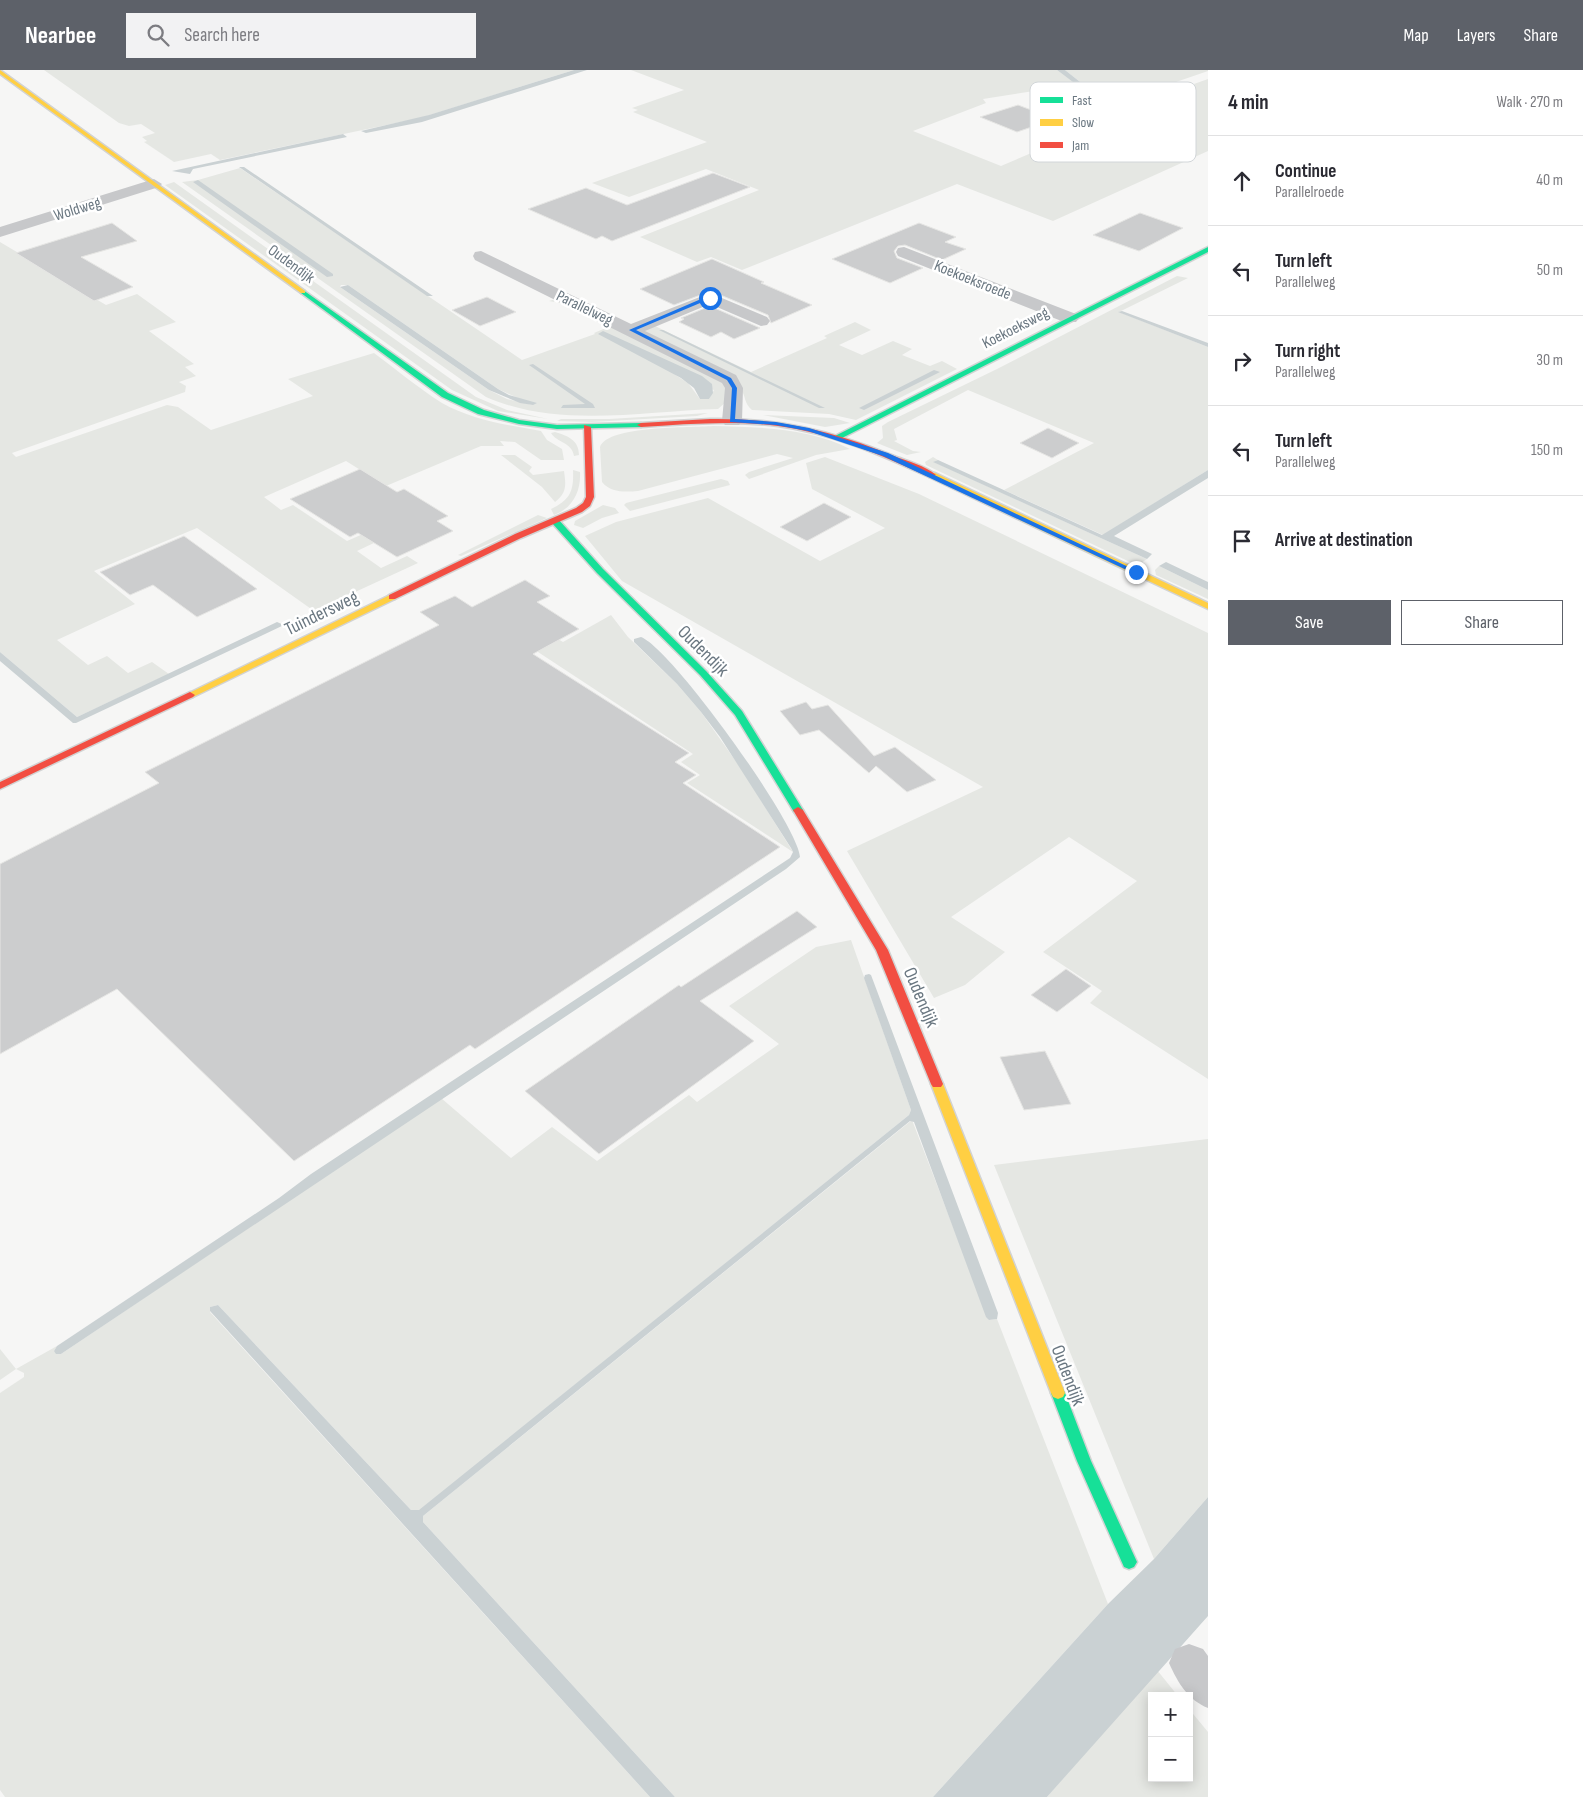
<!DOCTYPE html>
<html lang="en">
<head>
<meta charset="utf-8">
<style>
	:root { --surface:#fff; --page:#f2f2f3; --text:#2b2b33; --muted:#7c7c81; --line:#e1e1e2; --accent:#5d6169 }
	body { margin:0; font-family:"Sofia Sans Condensed",sans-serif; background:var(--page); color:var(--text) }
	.controls { position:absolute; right:15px; bottom:15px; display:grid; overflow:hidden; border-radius:0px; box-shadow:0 2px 12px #0003 }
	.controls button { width:45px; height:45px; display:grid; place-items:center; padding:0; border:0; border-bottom:1px solid var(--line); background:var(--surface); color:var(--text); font:25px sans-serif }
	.stop { position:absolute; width:15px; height:15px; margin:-11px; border:4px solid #1a73e8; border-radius:50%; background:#fff }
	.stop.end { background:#1a73e8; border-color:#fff; box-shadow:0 1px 5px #0008 }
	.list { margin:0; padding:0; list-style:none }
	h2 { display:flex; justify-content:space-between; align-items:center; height:65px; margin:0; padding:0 20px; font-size:21px }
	h2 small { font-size:16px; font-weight:400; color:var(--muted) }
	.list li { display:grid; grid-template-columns:32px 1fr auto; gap:15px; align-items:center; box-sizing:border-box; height:90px; padding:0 20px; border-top:1px solid var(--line) }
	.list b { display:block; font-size:19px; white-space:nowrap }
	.list p { margin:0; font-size:16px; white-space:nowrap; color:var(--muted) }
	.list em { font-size:16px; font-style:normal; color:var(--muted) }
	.actions { display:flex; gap:10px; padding:15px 20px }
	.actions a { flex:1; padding:11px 0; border:1px solid var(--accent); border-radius:0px; text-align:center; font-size:18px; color:var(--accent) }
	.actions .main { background:var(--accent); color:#fff }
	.icon { flex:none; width:28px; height:28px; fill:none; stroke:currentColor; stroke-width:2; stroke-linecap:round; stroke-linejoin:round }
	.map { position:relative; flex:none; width:1208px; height:1727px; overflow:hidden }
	header { display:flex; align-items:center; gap:30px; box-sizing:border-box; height:70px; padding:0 25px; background:var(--accent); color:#fff }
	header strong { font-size:24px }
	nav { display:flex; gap:28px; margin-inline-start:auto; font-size:18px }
	.search { width:350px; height:45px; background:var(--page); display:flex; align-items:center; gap:12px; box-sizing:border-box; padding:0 18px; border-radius:0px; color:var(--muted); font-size:19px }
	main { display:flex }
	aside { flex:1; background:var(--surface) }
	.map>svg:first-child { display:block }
	.green { fill:#e5e7e3; fill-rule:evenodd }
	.water { fill:#cad1d3 }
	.building { fill:#cccdce; stroke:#e6e6e4 }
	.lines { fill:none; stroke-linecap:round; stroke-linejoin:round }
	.fast-casing { stroke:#d2d3d3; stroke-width:3 }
	.slow-casing { stroke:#d2d3d3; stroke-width:3 }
	.jam-casing { stroke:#d2d3d3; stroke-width:3 }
	.street { fill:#c7c8ca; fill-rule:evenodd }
	.fast { fill:#16e098; fill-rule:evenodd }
	.slow { fill:#ffcf43; fill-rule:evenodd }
	.jam { fill:#f24e42; fill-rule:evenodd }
	.route { fill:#1a73e8 }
	.labels { text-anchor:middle; stroke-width:5; stroke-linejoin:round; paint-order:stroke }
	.far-street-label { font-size:16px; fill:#6a7781; stroke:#fff }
	.street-label { font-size:19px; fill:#6a7781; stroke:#fff }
	.key { fill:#fff; stroke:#d2d6d9; stroke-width:1 }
	.key-label { font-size:14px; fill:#6a7781 }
</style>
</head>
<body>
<header>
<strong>Nearbee</strong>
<div class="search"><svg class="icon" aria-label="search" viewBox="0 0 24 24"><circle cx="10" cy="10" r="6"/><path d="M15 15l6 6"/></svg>Search here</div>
<nav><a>Map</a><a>Layers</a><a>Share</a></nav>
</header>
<main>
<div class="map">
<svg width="1208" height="1727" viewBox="0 0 1208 1727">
	<rect width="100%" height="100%" fill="#f6f6f5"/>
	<path class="green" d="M44 0H574L420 48 220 90 211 84 174 92 144 72 147 71 142 67 155 63 141 54 129 56 119 53Z
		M631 0H1057L1088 23 1034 21 983 29 986 33 913 61 1001 96 1088 59 1104 46 1208 9V81L1053 151 957 114 742 200 711 187 697 192 640 167 759 120 706 99 629 127 592 113 707 72 633 42 638 40 632 38 684 20Z
		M1065 0H1208V1L1109 35Z
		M240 98 522 290 595 264 594 263 608 257 560 233 549 231 556 229 724 312 727 331 718 339C642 341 559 359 486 327L182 112 198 110ZM341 215H348L498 319 533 335 507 329 489 320 340 217ZM674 304 714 320 709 329H700L688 313Z
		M174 112 476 327 507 340 548 349 498 341 452 320 165 115Z
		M0 172 106 235 137 224 176 252 149 261 194 294 185 297 196 306 179 312 186 316 185 322 12 383 16 387 167 335 178 337 211 360 313 326 288 309 374 283C396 299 418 318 442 333 472 350 507 355 541 361L547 370 562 379 564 390H541L515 372 500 371 504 376H481L386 416 346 391 264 427 281 440 293 435 347 471 363 464 376 472 357 481 381 498 407 486 418 493 314 541 197 458 94 501 135 534 57 570 88 595 107 586 128 603 152 592 169 604 77 647 0 582Z
		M1177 206 1188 208 1119 242 1208 277V400L1103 465 1004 420 1094 373 968 320 894 359 897 370 894 371 913 381 921 382 907 385 877 373 883 368 882 356 888 352 997 299Z
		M855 252 871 260 839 275 862 285 893 271 912 279 902 285 930 296 942 291 957 299 856 350 829 344 752 340C744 333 746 327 741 319 735 309 724 296 714 297L644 261 655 256 824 337 751 302 827 268 824 266Z
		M708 343 697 346 592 352 557 351 561 349H609Z
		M763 345 834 348 850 353 825 357Z
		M713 356C757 357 810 358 850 379L816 385 749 409 745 405 749 402 793 388 777 384 638 421C625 422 611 423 602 412L600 377C608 355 691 358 713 356Z
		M555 362C568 366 579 370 579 385L574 386C572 372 557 373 551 363Z
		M501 385H515L532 397 529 401 533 405 564 401C566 415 567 423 555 432L542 417Z
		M825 387 919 424 1208 563V1009L1090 933 1102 921 1043 882 1137 811 1069 767 951 847 1005 882 965 915 934 928 847 781 983 717 622 511 585 466 616 452 708 428 820 491 885 458 812 419 806 393Z
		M933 387 938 390 934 392 1147 489 1141 493H1132L926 395 925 392Z
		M573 400 580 402C581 421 573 438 554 445L551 439C570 430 574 421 573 400Z
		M721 409 728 411 730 415 630 441 624 435 626 433Z
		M603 435 615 438 619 443 602 448 583 458 574 455 575 451Z
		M538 445 547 448 461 486 458 485Z
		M1159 496 1208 520V529L1156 505 1155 500Z
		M611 545 628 567 677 614 701 642 742 700 793 782 687 713 700 705 681 692 693 684 503 559 524 549 563 572Z
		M851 870 911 1040 909 1045 419 1441 411 1440 218 1235 210 1237V1242L650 1727H5L0 1720V1323L24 1307V1303L16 1299 0 1310V1279L16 1299 57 1276 54 1281 61 1284 441 1028 511 1088 552 1057 597 1091 689 1025 697 1032 779 974 729 936 816 877Z
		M912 1050 989 1250 997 1249 1108 1534 933 1727H675L423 1452V1446Z
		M1208 1069V1427L1154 1489 994 1095Z
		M1157 1600 1178 1626H1152V1708H1189V1639L1208 1662V1727H1047Z"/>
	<path class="water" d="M574 0H587L422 52 366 63 361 61 429 45Z
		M1057 0H1065L1109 35 1102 34Z
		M343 64 347 67 193 99 190 104 172 101Z
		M239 97H244L433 226H427Z
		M198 110 333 204V206L327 207 193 112Z
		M348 215 498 319 509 325 537 333 533 335 520 333 489 320 340 217Z
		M1122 241 1208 273V277L1118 242Z
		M659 260H663L825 338H819Z
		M603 261 702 306 712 314 713 323 709 329H700L694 318 681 308 598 264Z
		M533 294 593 334 595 338H561L563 335 585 334 529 295Z
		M934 300 940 302 864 340 859 338Z
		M938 390 1102 465 1208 400V408L1114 466 1152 484 1147 489 933 392Z
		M1166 492 1208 512V520L1159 496Z
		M277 552 284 555 76 653H73L0 591V582L77 647Z
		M641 567C672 579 798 754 800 787L786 799 61 1284H56L54 1281 57 1276 279 1128 311 1104 790 788 793 782 791 778 720 667 701 642 677 614 634 572V569Z
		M869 904 871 905 998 1243 997 1249 989 1250 986 1247 914 1052 910 1051 423 1446V1452L675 1727H650L210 1241V1237L218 1235 411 1440H419L909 1045 911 1040 864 908 865 905Z
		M1208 1427V1546L1047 1727H933L1108 1534 1154 1489Z"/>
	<path class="building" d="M1018 35 1055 49 1017 62 980 47Z
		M713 103 750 117 612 171 602 166 596 169 528 139 586 118 627 135Z
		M1140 143 1183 158 1139 181 1093 165Z
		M112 153 137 171 81 187 133 217 94 231 16 183Z
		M919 153 956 167 945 172 966 179 942 190 905 175 898 176 894 181 897 188 923 198 890 213 832 189Z
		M712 189 764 212 761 213 812 235 771 253 768 245 711 221 674 235 640 219Z
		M487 227 516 242 480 256 452 240Z
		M710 236 760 258 734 269 721 262 711 267 679 252 684 249 681 248Z
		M1048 358 1079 373 1052 388 1020 373Z
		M360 399 397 422 404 419 448 446 437 451 453 461 397 487 358 463 350 467 290 429Z
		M824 433 851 447 807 471 780 457Z
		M184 466 257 519 197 547 153 515 130 525 100 502Z
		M525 510 550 526 537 532 579 559 533 584 689 683 675 692 696 705 683 713 780 777 475 979 470 975 294 1091 117 919 0 984V794L159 713 145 702 439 555 420 542 455 526 472 537Z
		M806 632 812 639 828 635 874 686 895 677 936 710 907 722 876 696 869 703 819 660 800 665 780 641Z
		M797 841 817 857 700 931 754 971 599 1084 525 1021 679 915 681 917Z
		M1066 899 1091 916 1057 942 1031 925Z
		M1045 981 1071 1034 1024 1040 1000 987Z"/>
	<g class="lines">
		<g class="fast-casing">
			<path id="fast" d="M1208 177V182L840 369 833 367Z
				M303 220 448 323 484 340 519 350 557 355 641 353 645 355 641 357 557 359 519 354 478 344 442 327 301 223V221Z
				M555 448 558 449 603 499 706 601 742 641 803 740 802 742H794L735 645 700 605 597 503 552 453 551 451Z
				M1058 1317 1063 1319 1065 1323 1091 1391 1137 1492 1134 1497 1129 1499 1124 1497 1077 1391 1051 1323 1053 1319Z"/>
		</g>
		<g class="slow-casing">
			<path id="slow" d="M0 0 305 221V223H301L0 4Z
				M929 403H935L1208 533V539L929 407Z
				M392 524 395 525V529L193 627 190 628 185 625Z
				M937 1009 941 1011 943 1014 1065 1323 1063 1327 1058 1329 1053 1327 1051 1323 931 1014 933 1011Z"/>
		</g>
		<g class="jam-casing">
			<path id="jam" d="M710 349C778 348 831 360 894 386 907 391 926 396 936 405L929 407C881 385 831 363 778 356 733 350 686 354 641 357L637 355 641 353Z
				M584 355 591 357 594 427 590 436 582 442 521 468 395 529H389V525L515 464 576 438 583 433 586 427Z
				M190 622 195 625 193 627 0 719V712Z
				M798 737 803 740 888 880 943 1014 941 1017H933L931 1014 876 880 793 740Z"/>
		</g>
		<path class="street" d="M154 109 162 114 159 117 0 167V157Z
			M904 177 1076 244 1079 248 1076 252H1064L898 186 896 182 898 178Z
			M481 181 631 254 710 223 767 247 770 251 767 255 761 256 710 234 645 261 736 305 743 318 742 351 739 355H725L722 351 725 318 722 313 475 190 473 186 475 182Z
			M1189 1574 1203 1579 1208 1586V1638C1188 1630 1178 1613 1169 1593L1175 1579Z"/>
		<use href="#fast" class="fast"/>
		<use href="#slow" class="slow"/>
		<use href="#jam" class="jam"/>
	</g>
	<path class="route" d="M708 226 712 228 636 260 731 308 737 318 735 349 776 352 809 358 888 383 1139 502 1133 503 883 386 808 361 776 355 730 352 732 318 727 310 629 260Z"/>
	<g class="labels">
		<g class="far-street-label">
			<text transform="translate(77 138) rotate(-17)" y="6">Woldweg</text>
			<text transform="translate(292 193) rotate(36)" y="6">Oudendijk</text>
			<text transform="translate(973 209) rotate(22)" y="6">Koekoeksroede</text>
			<text transform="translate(585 237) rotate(26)" y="6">Parallelweg</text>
			<text transform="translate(1015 257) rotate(-27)" y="6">Koekoeksweg</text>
		</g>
		<g class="street-label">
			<text transform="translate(321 542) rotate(-26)" y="7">Tuindersweg</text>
			<text transform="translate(704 580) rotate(45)" y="7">Oudendijk</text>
			<text transform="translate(922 927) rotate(67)" y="7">Oudendijk</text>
			<text transform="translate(1069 1305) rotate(69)" y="7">Oudendijk</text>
		</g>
	</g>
	<rect x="1030" y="12" width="166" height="80" rx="8" class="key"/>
	<rect x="1040" y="27" width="23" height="6" fill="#16e098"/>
	<rect x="1040" y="49" width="23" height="7" fill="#ffcf43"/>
	<rect x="1040" y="72" width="23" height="6" fill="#f24e42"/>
	<g class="key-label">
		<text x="1072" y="35">Fast</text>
		<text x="1072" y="57">Slow</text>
		<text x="1072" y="80">Jam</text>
	</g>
</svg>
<div class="controls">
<button>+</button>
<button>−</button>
</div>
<div class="stop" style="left:710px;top:228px"></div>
<div class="stop end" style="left:1136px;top:502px"></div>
</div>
<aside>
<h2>4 min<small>Walk · 270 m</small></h2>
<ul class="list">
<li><svg class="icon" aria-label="ahead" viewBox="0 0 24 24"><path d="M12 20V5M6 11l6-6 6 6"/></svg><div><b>Continue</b><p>Parallelroede</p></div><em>40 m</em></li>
<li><svg class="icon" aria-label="left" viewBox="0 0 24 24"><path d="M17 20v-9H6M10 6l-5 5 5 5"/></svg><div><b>Turn left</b><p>Parallelweg</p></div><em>50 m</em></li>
<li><svg class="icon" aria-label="right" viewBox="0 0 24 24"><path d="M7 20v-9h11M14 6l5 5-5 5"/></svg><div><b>Turn right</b><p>Parallelweg</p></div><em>30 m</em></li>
<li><svg class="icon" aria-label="left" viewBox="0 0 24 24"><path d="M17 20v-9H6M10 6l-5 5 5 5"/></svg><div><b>Turn left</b><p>Parallelweg</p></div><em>150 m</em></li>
<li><svg class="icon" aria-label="arrive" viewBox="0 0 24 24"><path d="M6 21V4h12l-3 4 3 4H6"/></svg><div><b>Arrive at destination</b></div></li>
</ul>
<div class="actions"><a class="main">Save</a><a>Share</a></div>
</aside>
</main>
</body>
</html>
